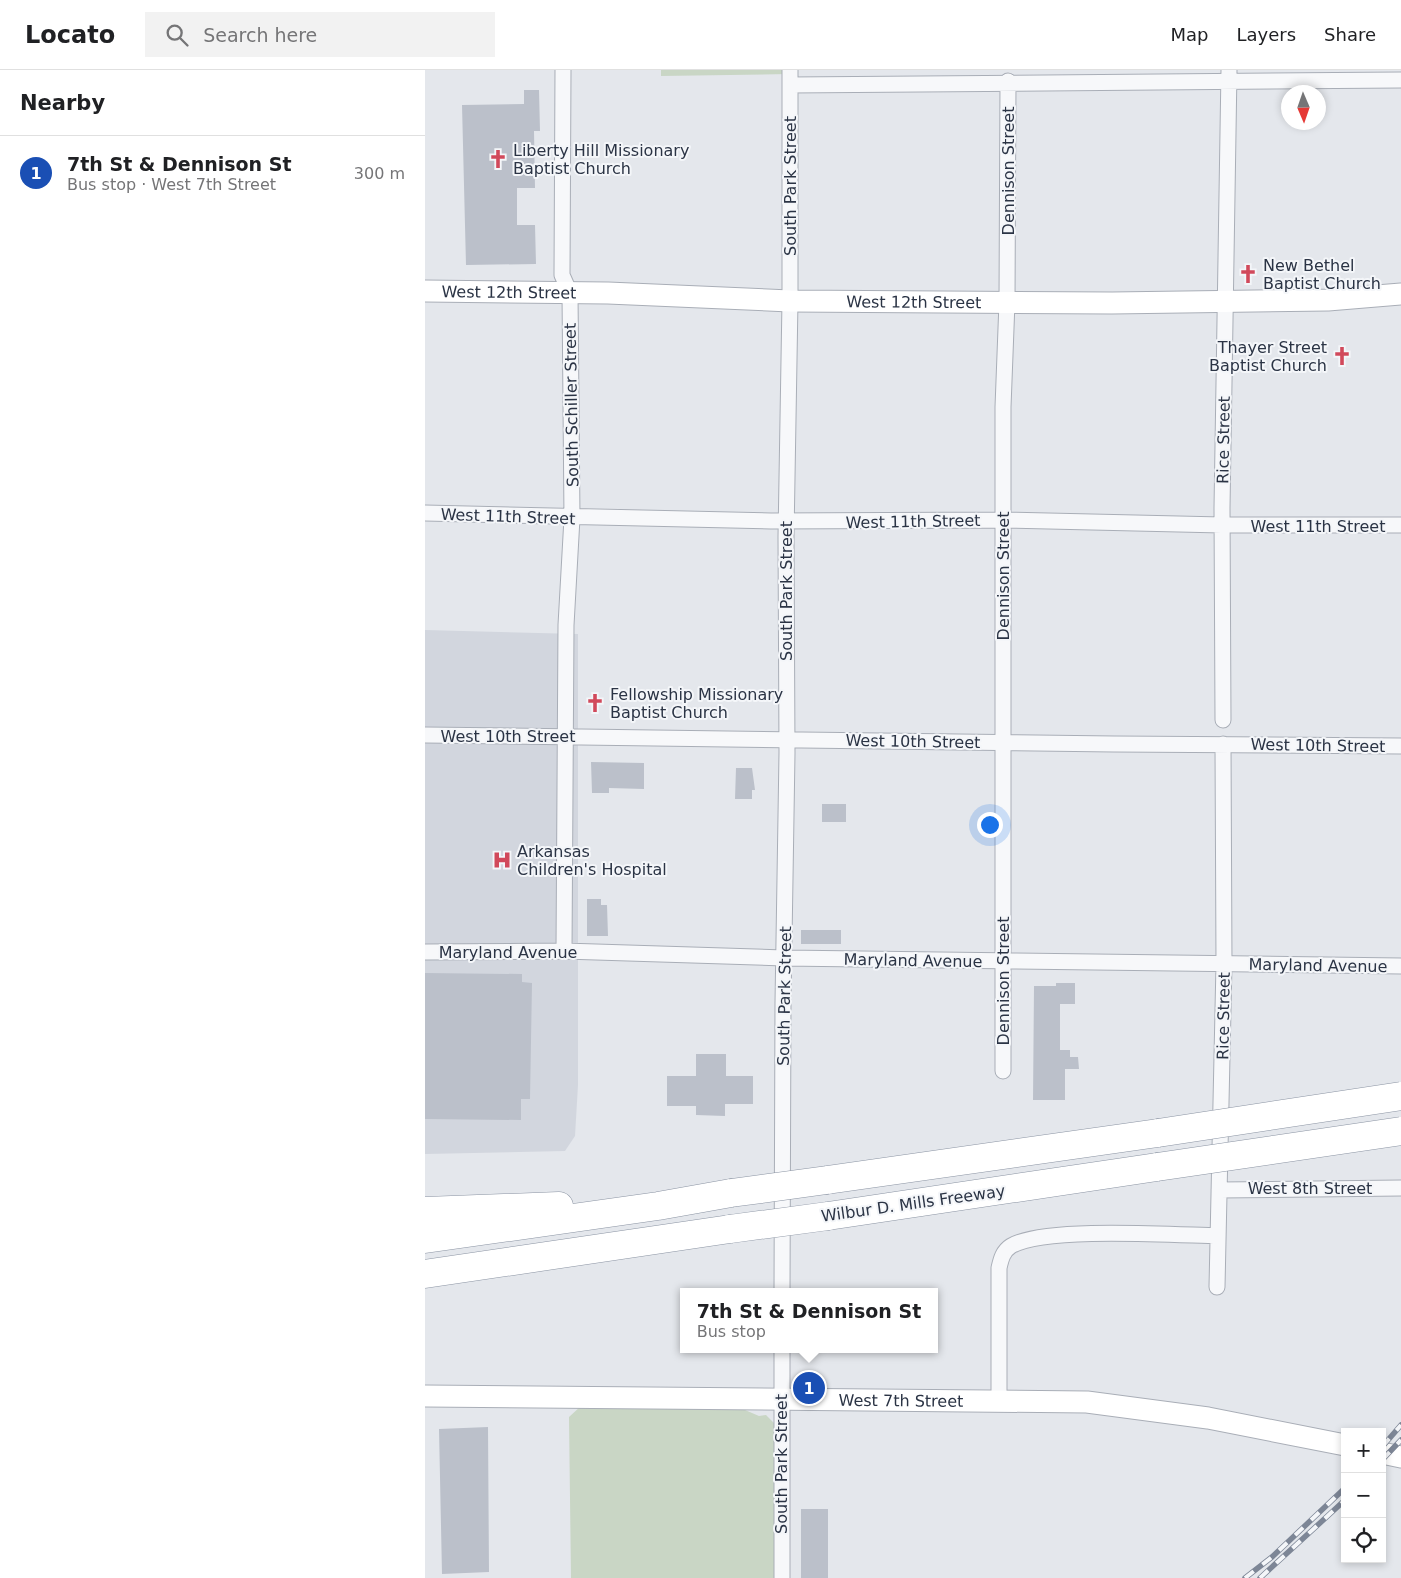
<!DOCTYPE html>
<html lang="en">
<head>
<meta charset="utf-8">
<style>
	:root { --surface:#fff; --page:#f2f2f2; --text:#202124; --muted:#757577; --line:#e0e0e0; --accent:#d1495b }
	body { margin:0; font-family:"DejaVu Sans",sans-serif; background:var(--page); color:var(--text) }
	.controls { position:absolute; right:15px; bottom:15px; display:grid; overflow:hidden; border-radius:0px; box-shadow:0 2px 8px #0003 }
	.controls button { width:45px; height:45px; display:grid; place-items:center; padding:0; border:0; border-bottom:1px solid var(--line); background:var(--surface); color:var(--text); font:25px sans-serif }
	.compass { position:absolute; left:856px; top:15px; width:45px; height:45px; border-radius:50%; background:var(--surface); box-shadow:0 2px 8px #0003; rotate:178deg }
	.you { position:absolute; left:564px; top:754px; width:18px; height:18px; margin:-12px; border:4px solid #fff; border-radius:50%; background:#1a73e8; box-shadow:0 0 0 8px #1a73e833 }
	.badge { display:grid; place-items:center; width:32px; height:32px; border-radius:50%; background:var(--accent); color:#fff; font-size:16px; font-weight:700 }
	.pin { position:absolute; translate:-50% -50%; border:2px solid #fff; box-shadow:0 1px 5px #0006 }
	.popup { position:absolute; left:255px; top:1218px; width:258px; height:65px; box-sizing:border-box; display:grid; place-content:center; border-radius:0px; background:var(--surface); filter:drop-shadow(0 1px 4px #0005); font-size:16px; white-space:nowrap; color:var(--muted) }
	.popup b { font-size:19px; color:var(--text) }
	.popup::after { content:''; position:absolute; left:50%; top:100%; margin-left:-10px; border:10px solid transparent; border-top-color:var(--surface) }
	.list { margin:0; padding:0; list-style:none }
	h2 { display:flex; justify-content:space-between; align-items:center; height:65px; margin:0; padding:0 20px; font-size:21px }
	h2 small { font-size:16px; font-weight:400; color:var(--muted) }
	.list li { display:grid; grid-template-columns:32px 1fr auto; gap:15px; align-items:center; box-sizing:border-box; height:75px; padding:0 20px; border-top:1px solid var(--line) }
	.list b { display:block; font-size:19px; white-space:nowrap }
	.list p { margin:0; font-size:16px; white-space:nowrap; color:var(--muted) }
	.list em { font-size:16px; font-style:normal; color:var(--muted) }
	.icon { flex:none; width:28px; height:28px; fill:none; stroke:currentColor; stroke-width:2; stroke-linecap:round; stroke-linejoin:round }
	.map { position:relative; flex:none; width:976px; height:1508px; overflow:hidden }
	header { display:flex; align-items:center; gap:30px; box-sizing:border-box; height:70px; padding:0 25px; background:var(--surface); border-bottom:1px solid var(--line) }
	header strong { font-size:24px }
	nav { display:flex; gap:28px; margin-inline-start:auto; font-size:18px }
	.search { width:350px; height:45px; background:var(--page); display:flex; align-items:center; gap:12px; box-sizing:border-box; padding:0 18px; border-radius:0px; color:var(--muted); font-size:19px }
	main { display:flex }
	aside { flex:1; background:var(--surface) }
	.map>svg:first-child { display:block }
	.built { fill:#d2d6de }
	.green { fill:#c9d6c5 }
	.building { fill:#bbc0ca }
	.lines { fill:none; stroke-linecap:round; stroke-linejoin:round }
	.street-casing { stroke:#a9aeb7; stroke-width:17 }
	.secondary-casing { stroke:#a9aeb7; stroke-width:23 }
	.highway-casing { stroke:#8b94a3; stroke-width:29 }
	.street { stroke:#f7f8fa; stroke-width:15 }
	.secondary { stroke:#fff; stroke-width:21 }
	.highway { stroke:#fff; stroke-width:28 }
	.rail-casing { stroke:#7d8696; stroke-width:5.5 }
	.rail { stroke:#f4f6f9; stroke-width:4; stroke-dasharray:11; stroke-linecap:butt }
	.highway-bridge-casing { stroke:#8b94a3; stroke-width:29; stroke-linecap:butt }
	.highway-bridge { stroke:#fff; stroke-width:28 }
	.labels { text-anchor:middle; stroke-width:4; stroke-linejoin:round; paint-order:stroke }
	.poi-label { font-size:16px; fill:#2b3445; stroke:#f4f6f9; text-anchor:start }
	.street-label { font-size:16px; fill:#2b3445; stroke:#f4f6f9 }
</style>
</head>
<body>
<header>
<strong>Locato</strong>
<div class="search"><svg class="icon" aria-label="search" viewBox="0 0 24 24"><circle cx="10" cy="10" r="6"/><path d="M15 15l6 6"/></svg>Search here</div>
<nav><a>Map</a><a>Layers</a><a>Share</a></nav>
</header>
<main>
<aside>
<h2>Nearby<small></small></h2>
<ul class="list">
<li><span class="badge" style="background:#1a4fb4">1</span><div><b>7th St &amp; Dennison St</b><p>Bus stop · West 7th Street</p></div><em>300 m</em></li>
</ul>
</aside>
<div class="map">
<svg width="976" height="1508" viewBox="0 0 976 1508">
	<rect width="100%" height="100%" fill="#e4e7ec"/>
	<path class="built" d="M0 560 153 564V1015L150 1066 140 1081 0 1084Z"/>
	<path class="green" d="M236 0H365V4L236 6Z
		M156 1336 313 1337 334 1346 341 1345 351 1355 350 1508H146L144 1347Z"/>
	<path class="building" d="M99 20H114L115 61H109L110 118H92V155H110L111 194 41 195 37 35 99 34Z
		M166 692 219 693V719L184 718V723H167Z
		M311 698H327L330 720H327V729H310Z
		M397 734H421V752H397Z
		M162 829H176V835H182L183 866H162Z
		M376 860H416V874H376Z
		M0 903 97 904V912L107 913 105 1029H96V1050L0 1049Z
		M631 913H650V934H635V980H645V987H653L654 999H640V1030H608L609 916H631Z
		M271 984H301V1006H328V1034H300V1046L271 1045V1036H242V1006H271Z
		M63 1357 64 1502 17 1504 14 1359Z
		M376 1439H403V1508H376Z"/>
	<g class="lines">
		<g class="street-casing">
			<path id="street" d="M138 0 137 205 145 223 147 448 141 555 139 881
				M365 15 976 10
				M0 443 346 451 579 450 797 455H976
				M798 650 797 438 804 0
				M0 665 689 674 976 676
				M0 882 139 881 359 888 976 896
				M578 1001V337L582 232 583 11
				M794 1120 976 1118
				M792 1217 799 894 798 674
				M357 1222 358 933 362 683 361 467 365 231V0
				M357 1279V1508
				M574 1330V1198C576 1189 578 1181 586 1176 619 1156 750 1165 793 1166"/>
		</g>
		<g class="secondary-casing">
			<g id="secondary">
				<path id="s1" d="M0 221 183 223 365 231 687 233 903 230 976 224"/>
				<path id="s2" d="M0 1326 662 1332 783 1348 920 1375"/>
				<path d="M957 1383 976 1387"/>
			</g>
		</g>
		<g class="highway-casing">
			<path id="highway" d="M402 1110 733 1063
				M0 1141 134 1136
				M403 1146 732 1097
				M0 1169 233 1136 306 1123
				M0 1204 305 1159"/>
		</g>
		<use href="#street" class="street"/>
		<use href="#secondary" class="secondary"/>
		<use href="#highway" class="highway"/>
		<g class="rail-casing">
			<path id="rail" d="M957 1377 976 1355
				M957 1390 976 1370
				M820 1508 847 1487 920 1418
				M835 1508 920 1430"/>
		</g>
		<use href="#rail" class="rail"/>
		<g class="highway-bridge-casing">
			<path id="highway-bridge" d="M733 1063 976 1026
				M732 1097 976 1061
				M306 1123 402 1110
				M305 1159 403 1146"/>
		</g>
		<use href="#highway-bridge" class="highway-bridge"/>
	</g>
	<defs>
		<g id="church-bare" transform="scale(1.5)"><path d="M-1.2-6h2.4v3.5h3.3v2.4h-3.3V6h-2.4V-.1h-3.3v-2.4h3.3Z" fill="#d1495b" stroke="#f4f6f9" stroke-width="2.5" paint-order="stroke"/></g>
		<g id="hospital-bare" transform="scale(1.5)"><path d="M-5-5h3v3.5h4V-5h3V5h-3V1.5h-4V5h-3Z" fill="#d1495b" stroke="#f4f6f9" stroke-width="2.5" paint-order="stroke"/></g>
	</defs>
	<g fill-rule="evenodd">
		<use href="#church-bare" x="73" y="89"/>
		<use href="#church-bare" x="823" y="204"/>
		<use href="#church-bare" x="917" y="286"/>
		<use href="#church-bare" x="170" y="633"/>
		<use href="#hospital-bare" x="77" y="790"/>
	</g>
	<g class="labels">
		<g class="poi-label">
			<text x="88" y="86">Liberty Hill Missionary<tspan x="88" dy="18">Baptist Church</tspan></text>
			<text x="838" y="201">New Bethel<tspan x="838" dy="18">Baptist Church</tspan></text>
			<text x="902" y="283" text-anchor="end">Thayer Street<tspan x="902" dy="18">Baptist Church</tspan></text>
			<text x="185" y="630">Fellowship Missionary<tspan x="185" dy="18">Baptist Church</tspan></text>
			<text x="92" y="787">Arkansas<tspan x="92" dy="18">Children's Hospital</tspan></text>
		</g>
		<g class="street-label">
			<text transform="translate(583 101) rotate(-90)" y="6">Dennison Street</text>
			<text transform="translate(365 116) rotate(-90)" y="6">South Park Street</text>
			<text dy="6" stroke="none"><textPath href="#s1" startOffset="84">West 12th Street</textPath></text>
			<text dy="6" stroke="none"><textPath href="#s1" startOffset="489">West 12th Street</textPath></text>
			<text transform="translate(146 335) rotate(-91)" y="6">South Schiller Street</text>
			<text transform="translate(798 370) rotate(-89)" y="6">Rice Street</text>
			<text transform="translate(83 446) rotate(2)" y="6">West 11th Street</text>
			<text transform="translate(488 451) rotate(-1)" y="6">West 11th Street</text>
			<text x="893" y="462">West 11th Street</text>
			<text transform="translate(578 506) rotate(-90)" y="6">Dennison Street</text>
			<text transform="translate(361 521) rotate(-90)" y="6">South Park Street</text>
			<text x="83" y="672">West 10th Street</text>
			<text transform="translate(488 671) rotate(1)" y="6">West 10th Street</text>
			<text transform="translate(893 675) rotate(1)" y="6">West 10th Street</text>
			<text x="83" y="888">Maryland Avenue</text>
			<text transform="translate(488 890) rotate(1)" y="6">Maryland Avenue</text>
			<text transform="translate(893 895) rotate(1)" y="6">Maryland Avenue</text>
			<text transform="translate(578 911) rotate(-90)" y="6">Dennison Street</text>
			<text transform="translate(359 926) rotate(-89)" y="6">South Park Street</text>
			<text transform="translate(798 946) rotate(-89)" y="6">Rice Street</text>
			<text x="885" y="1124">West 8th Street</text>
			<text transform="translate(488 1133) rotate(-8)" y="6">Wilbur D. Mills Freeway</text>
			<text dy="6" stroke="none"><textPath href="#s2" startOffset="476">West 7th Street</textPath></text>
			<text transform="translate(356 1394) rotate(-90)" y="6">South Park Street</text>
		</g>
	</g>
</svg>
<div class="controls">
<button>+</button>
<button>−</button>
<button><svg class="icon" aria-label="locate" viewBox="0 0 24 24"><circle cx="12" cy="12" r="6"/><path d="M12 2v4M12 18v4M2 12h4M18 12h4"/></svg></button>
</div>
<svg class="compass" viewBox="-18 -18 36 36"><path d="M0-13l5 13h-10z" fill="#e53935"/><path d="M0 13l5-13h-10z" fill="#757577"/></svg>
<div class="you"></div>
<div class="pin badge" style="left:384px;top:1318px;background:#1a4fb4">1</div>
<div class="popup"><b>7th St &amp; Dennison St</b>Bus stop</div>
</div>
</main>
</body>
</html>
